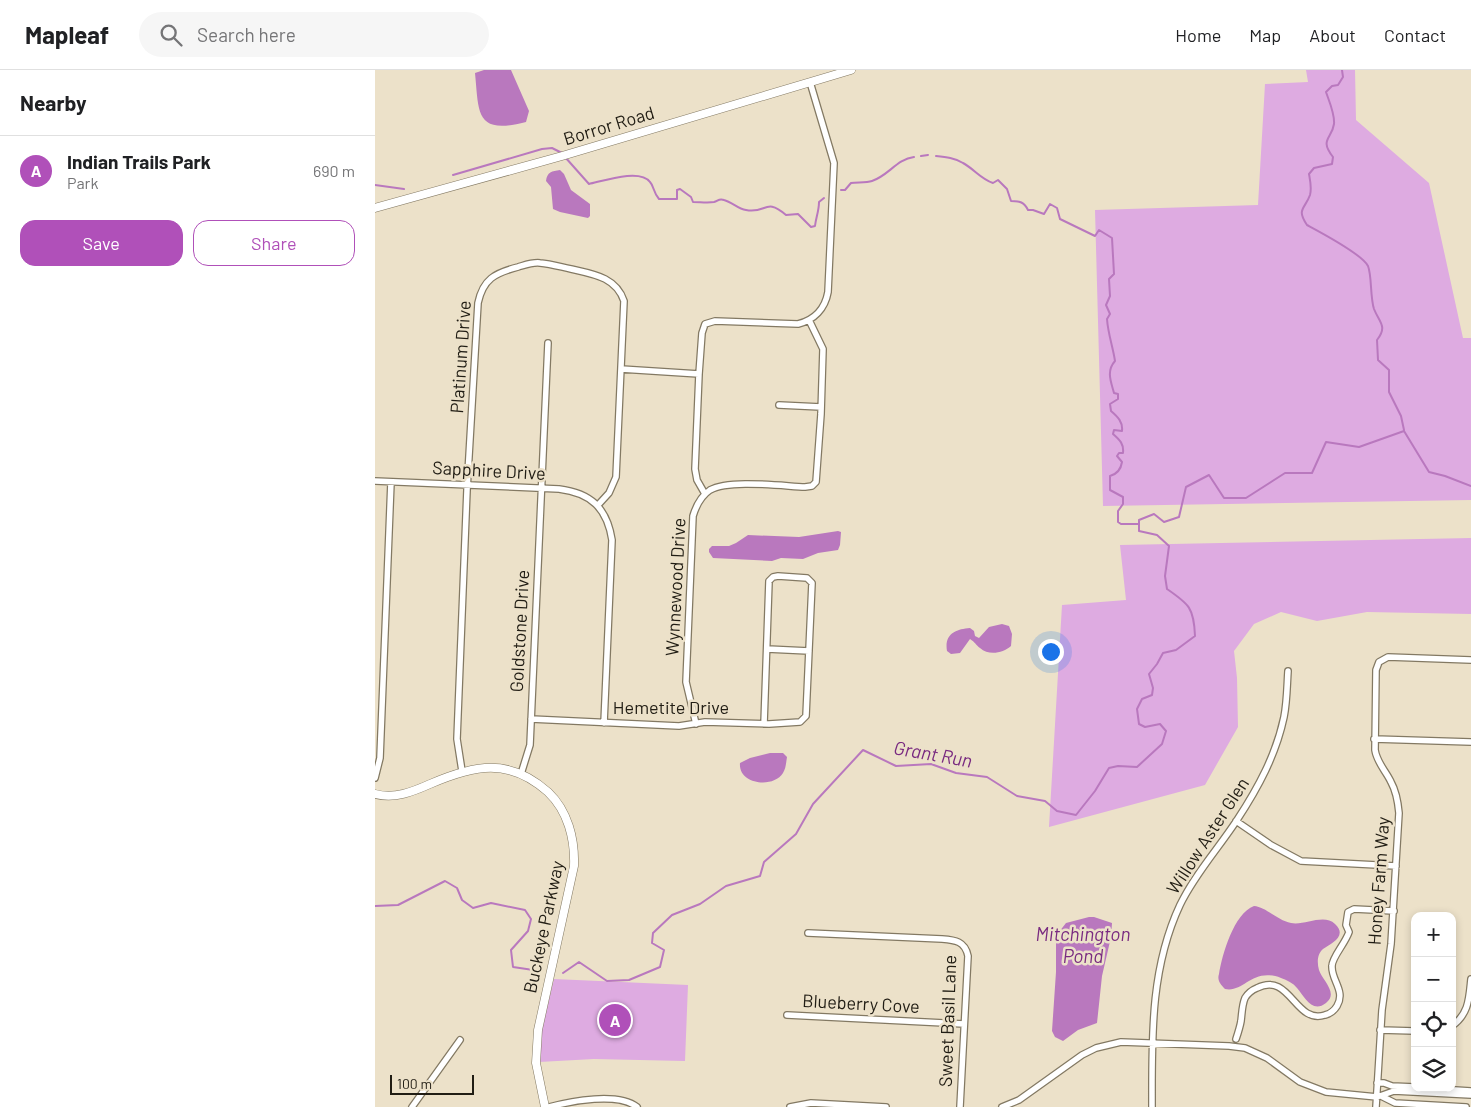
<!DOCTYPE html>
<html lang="en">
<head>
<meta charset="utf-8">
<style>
	:root { --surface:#fff; --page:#f6f6f6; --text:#202124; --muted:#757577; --line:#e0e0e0; --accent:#b050b9 }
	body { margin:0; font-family:Barlow,sans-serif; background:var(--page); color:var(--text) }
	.controls { position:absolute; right:15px; bottom:15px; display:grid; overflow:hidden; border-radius:10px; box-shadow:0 2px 8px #0003 }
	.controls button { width:45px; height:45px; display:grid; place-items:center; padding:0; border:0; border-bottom:1px solid var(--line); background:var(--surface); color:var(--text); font:25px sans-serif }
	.scale { position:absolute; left:15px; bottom:12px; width:84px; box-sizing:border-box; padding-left:5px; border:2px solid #211d14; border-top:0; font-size:14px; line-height:18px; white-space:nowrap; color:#211d14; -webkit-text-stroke:4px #ece1c9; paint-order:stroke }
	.you { position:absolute; left:675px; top:581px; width:18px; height:18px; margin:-12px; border:4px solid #fff; border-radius:50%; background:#1a73e8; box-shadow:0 0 0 8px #1a73e833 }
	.badge { display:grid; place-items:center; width:32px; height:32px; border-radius:50%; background:var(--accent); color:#fff; font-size:16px; font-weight:700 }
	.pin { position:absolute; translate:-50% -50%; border:2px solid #fff; box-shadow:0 1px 5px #0006 }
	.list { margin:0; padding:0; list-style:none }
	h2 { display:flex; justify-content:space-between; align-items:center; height:65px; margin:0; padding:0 20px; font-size:21px }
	h2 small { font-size:16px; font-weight:400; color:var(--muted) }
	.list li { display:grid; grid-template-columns:32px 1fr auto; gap:15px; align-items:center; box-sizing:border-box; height:70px; padding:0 20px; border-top:1px solid var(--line) }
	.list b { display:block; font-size:19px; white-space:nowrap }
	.list p { margin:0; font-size:16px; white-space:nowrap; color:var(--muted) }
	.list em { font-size:16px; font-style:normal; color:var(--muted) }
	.actions { display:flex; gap:10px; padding:15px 20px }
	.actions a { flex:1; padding:11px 0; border:1px solid var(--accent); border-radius:15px; text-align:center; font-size:18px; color:var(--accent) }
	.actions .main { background:var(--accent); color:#fff }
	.icon { flex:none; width:28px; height:28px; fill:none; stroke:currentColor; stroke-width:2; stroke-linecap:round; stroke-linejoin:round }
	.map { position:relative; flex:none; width:1096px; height:1037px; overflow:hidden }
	header { display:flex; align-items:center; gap:30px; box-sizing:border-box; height:70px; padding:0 25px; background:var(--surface); border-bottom:1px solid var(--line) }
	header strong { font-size:24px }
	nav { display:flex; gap:28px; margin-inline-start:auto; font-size:18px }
	.search { width:350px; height:45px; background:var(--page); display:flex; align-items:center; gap:12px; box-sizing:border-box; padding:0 18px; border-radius:28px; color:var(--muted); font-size:19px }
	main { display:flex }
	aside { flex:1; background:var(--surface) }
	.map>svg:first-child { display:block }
	.green { fill:#deabe1 }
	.water { fill:#b978be }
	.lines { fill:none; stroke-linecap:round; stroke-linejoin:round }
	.stream { stroke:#b978be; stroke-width:2 }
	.street-casing { stroke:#837963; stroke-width:8 }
	.secondary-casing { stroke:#837963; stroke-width:9 }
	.street { stroke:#fff; stroke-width:5.5 }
	.secondary { stroke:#fff; stroke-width:8 }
	.labels { text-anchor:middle; stroke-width:5; stroke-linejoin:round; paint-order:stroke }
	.street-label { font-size:18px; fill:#211d14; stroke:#ece1c9 }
	.water-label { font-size:19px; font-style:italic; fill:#792a80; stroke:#ece1c9 }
</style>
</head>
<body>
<header>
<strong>Mapleaf</strong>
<div class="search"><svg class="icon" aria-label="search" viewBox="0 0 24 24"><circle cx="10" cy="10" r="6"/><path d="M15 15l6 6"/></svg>Search here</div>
<nav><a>Home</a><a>Map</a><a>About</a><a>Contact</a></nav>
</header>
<main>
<aside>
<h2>Nearby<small></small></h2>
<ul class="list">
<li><span class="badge">A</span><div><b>Indian Trails Park</b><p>Park</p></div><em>690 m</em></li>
</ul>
<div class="actions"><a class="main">Save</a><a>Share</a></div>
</aside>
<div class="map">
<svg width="1096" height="1037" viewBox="0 0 1096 1037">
	<rect width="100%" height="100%" fill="#ece1c9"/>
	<path class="green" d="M931 0H980L981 50 1054 113 1088 268H1096V430L728 436 720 140 883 135 890 14 933 12Z
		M1096 468V544L992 542 942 551 906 542 879 554 859 581 862 608 863 657 830 715 674 757 687 535 751 530 745 475Z
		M179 909 313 915 310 991 219 989 164 992 166 962Z"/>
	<path class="water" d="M109 0H136L154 41 151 52C100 65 104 43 100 3Z
		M185 100 189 104 196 120 215 134V146L213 148 185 142 178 139 176 117 171 111C172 102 177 101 185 100Z
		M463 461 466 462 465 475 463 480 443 483 428 489 406 488 397 491 338 488 334 482V479L337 476H354L361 473 373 465 424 467Z
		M627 554 634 556 637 564 636 576C628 583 614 586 605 578 601 575 600 572 595 569L585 583 576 584 572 581C569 564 581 559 595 558L599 561 600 566 604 568 614 557Z
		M395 683H408L412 687C411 693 411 698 408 703 398 719 363 714 365 693L375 688Z
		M879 836C891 837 902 850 916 853 929 856 949 843 960 854 973 866 956 874 948 879 942 884 942 893 944 900 947 910 964 923 951 933 937 944 929 926 922 918 918 913 912 910 906 908 877 897 869 923 850 919 845 914 842 910 844 904 847 885 859 843 879 836Z
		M714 847H719L737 853 736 867 727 906 722 953 703 960 688 971 680 967 677 961 681 902V870L684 862 691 853Z"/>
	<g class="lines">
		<path class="stream" d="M967 0 968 7 963 15 957 16 951 22C954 31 960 44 959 54 957 69 944 69 958 87L957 94 939 98 934 104C935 110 937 118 935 125 930 139 921 139 932 155 945 162 987 184 993 196 997 206 995 227 999 239 1004 252 1013 256 1002 270L1003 290 1014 300V322L1026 346 1029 360
			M546 86 553 85
			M561 86C571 87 580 88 588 93 599 99 606 109 618 113L623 110 632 119 636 131C645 131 649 132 653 140H658L669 144 675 134 682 138 685 149 720 166 724 160 737 168 739 204 734 209 735 226 731 235 735 244 732 249C733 264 738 277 740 291 731 301 736 312 739 323L743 324V329L735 334 736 341C743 347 748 352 747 361L739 360 738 364C745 370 749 374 748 383H744L742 386 747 392C746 399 742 404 735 406V420L748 427V434L743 441V452L746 454H764
			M190 87 214 114C228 111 265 98 275 112 279 116 278 122 284 129H302V120L305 119 316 127 318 132C325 132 333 133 339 132 343 131 344 128 349 130 357 132 363 139 371 140 392 144 390 127 411 145L423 144 436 157 440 156C441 147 444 141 444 132L449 128
			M78 105 167 79 177 78 187 83
			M0 115 29 119
			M466 120H470L476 113C482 112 491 113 497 111 513 106 522 89 539 87
			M0 836 23 835 70 811 82 818 87 830 98 838 116 833 150 840 156 849 153 861 136 880 138 897 165 901
			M188 903 204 892 232 911 254 910 285 897 289 880 277 873 278 863 297 845 325 834 351 816 385 806 389 792 421 764 438 734 488 680 521 696 556 694 581 703 612 707 642 726 670 731 682 741 701 745 720 721 734 698 743 696 762 697 787 674 791 661 785 654 770 657 764 654 762 639 767 629 777 625 778 618 774 604 782 594 788 583 801 580 820 566C819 538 814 534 792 519L790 506 794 476 782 465 764 461V450L779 444 789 452 804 447 811 417 834 405 849 428H871L910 403H937L951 372 984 377 1029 361 1054 402 1070 406 1096 416"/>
		<g class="street-casing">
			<path id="street" d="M246 299 324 304
				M404 335 446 337
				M0 411 184 419C216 423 232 438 237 470L229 653
				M330 424 322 410 320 399 324 304 327 263 330 254 340 251 423 254C439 250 450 239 453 222L459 93 435 12
				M392 579 434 581
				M156 649 304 656 330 652 394 654 425 652 431 646 437 513 432 508 403 506 398 507 394 511 389 654
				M321 654 311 612 318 446C321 436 326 426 335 420 354 409 407 416 430 417L437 416 441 412 446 344 448 279 434 250
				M999 669 1096 672
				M87 701 82 669 92 420 103 233C108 209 120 203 143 197 150 195 158 192 165 193 176 194 186 197 196 199 218 204 241 207 249 231L241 407 234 423 223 435
				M146 704 155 675 173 273
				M0 708 5 688 16 412
				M861 751 896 775 926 791 1021 796
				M433 863 567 869C580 870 590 871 593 886L585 1037
				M412 945 589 954
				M1077 956C1094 944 1094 928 1096 909
				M1005 960 1040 961
				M861 969C863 963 865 957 866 951 867 943 867 935 870 928 873 923 877 920 882 918 915 901 920 955 950 945 954 944 959 941 962 936 971 921 956 910 957 896 957 887 970 874 974 862L971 855 973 842 979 839 1019 841
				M1002 1013H1009L1017 1016 1040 1017
				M1049 1018 1096 1021
				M1006 1026 1020 1033 1091 1037
				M37 1037 85 970
				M174 1037C196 1031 243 1022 262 1037
				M415 1037 436 1033 511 1037
				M627 1037 644 1030 707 985 721 978 746 972 854 976 870 978 892 988 925 1012 951 1022 1002 1027 1019 1021 1096 1025
				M777 1037C777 968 775 899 805 835 820 804 843 779 862 750 883 718 901 685 909 647 912 632 912 616 913 601
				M1001 1037 1007 940 1016 874 1024 743C1023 732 1021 721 1016 712 1011 701 1002 693 1000 680L1001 600 1004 592 1013 587 1096 590"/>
		</g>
		<g class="secondary-casing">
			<path id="secondary" d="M0 138 187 86 476 0
				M0 724C20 729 37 722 55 714 99 695 134 687 173 722 193 741 200 769 199 796L163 960 161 993 170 1037"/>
		</g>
		<use href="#street" class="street"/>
		<use href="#secondary" class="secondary"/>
	</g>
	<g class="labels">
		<g class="street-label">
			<text transform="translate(234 56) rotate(-17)" y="6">Borror Road</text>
			<text transform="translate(86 287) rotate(-86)" y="6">Platinum Drive</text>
			<text transform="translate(114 401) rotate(3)" y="6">Sapphire Drive</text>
			<text transform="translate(301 517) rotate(-87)" y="6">Wynnewood Drive</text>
			<text transform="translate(145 561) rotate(-87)" y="6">Goldstone Drive</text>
			<text x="296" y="644">Hemetite Drive</text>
			<text transform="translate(833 766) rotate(-57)" y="6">Willow Aster Glen</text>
			<text transform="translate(1004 811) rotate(-86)" y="6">Honey Farm Way</text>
			<text transform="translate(169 857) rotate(-78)" y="6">Buckeye Parkway</text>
			<text transform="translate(486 934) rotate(3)" y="6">Blueberry Cove</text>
			<text transform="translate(573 951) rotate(-88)" y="6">Sweet Basil Lane</text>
		</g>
		<g class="water-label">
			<text transform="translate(558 684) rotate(10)" y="7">Grant Run</text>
			<text x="708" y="871">Mitchington<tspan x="708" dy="22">Pond</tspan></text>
		</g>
	</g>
</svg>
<div class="controls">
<button>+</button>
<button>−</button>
<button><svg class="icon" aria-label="locate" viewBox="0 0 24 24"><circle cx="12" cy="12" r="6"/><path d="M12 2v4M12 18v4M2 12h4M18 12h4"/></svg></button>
<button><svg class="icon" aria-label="layers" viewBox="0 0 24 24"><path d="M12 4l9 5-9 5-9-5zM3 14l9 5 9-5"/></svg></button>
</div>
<div class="scale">100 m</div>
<div class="you"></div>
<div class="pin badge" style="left:240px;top:950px">A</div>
</div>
</main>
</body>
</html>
